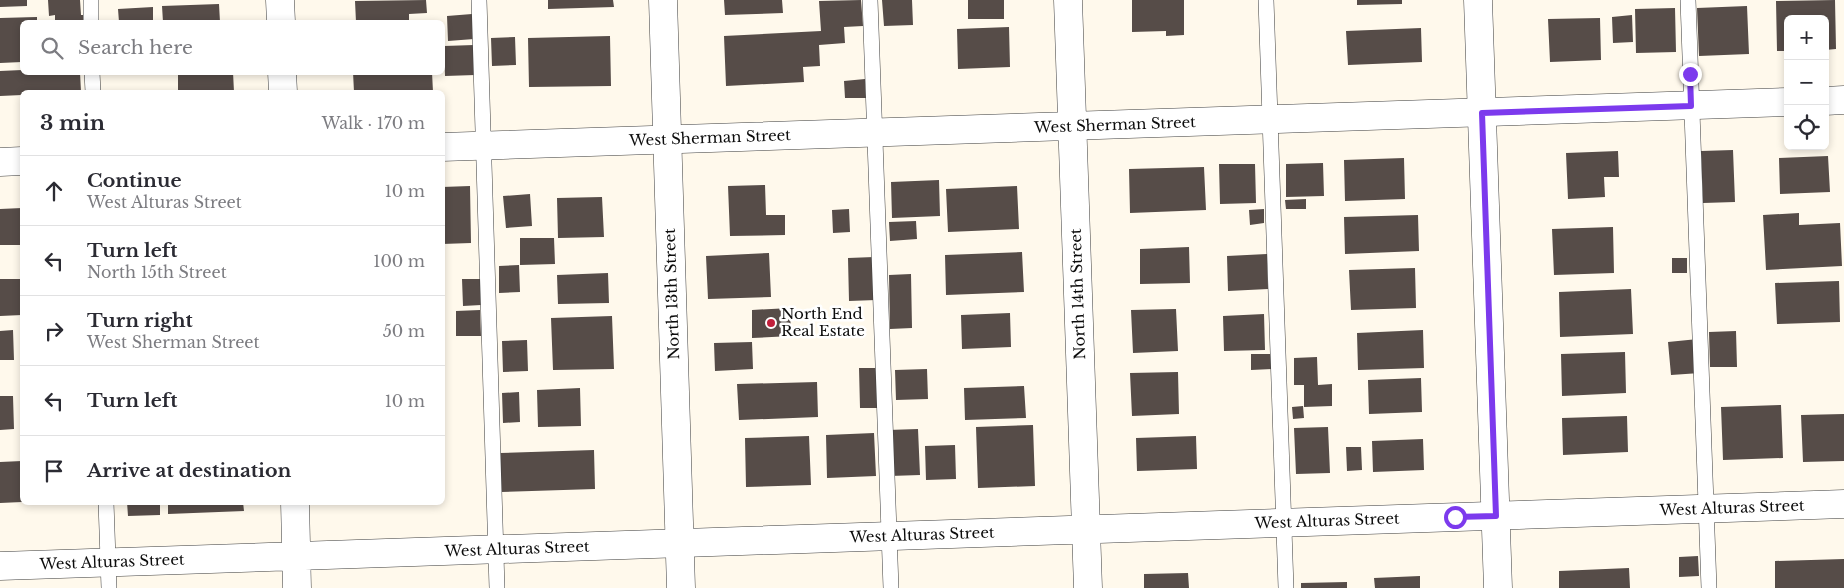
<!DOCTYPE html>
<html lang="en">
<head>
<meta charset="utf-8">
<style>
	:root { --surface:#fff; --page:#f7f7f7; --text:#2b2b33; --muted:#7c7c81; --line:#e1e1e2 }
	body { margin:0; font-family:"Libre Baskerville",serif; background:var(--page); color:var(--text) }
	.controls { position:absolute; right:15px; top:15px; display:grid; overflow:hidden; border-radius:8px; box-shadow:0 2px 8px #0003 }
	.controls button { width:45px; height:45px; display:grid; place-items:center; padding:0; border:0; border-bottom:1px solid var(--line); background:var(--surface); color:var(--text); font:25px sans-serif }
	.stop { position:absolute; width:15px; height:15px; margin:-11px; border:4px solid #7c3aed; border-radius:50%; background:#fff }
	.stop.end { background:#7c3aed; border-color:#fff; box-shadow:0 1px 5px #0008 }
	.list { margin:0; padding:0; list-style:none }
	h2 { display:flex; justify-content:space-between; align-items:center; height:65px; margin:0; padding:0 20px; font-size:21px }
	h2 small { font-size:16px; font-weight:400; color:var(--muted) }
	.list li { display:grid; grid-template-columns:32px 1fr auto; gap:15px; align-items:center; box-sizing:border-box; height:70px; padding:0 20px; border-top:1px solid var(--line) }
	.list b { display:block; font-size:19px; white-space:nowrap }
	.list p { margin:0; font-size:16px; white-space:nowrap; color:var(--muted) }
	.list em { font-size:16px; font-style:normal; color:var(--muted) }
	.icon { flex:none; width:28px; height:28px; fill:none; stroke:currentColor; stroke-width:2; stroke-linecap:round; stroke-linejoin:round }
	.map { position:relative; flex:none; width:1844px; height:588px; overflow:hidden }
	.search { position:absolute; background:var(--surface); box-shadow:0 2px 8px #0003; left:20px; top:20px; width:425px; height:55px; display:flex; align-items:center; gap:12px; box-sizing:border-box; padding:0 18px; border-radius:8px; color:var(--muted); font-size:19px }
	.panel { position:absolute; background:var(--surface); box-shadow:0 2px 8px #0003; left:20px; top:90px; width:425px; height:415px; border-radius:8px }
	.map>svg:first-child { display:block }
	.building { fill:#564c48 }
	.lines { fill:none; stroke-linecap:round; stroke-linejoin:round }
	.service-casing { stroke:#3f3f3f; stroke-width:16 }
	.minor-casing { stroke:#3f3f3f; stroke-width:29 }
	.tertiary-casing { stroke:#3f3f3f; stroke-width:29 }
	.service { stroke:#fff; stroke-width:15 }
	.minor { stroke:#fff; stroke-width:28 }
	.tertiary { stroke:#fff; stroke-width:28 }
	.route { stroke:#7c3aed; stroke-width:6 }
	.poi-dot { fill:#c11f3b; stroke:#fff; stroke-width:2 }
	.labels { text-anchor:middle; stroke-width:5; stroke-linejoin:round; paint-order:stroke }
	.street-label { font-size:15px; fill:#0c0c0c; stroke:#fff }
	.poi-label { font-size:15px; fill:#0c0c0c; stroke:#fff; text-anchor:start }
</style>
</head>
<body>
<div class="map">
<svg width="1844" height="588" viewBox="0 0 1844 588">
	<rect width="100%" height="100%" fill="#fff9ec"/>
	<path class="building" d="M0 0H27V6L0 7Z
		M48 0H80L81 15H88V22H55V15L49 16Z
		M426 0 427 13 409 14V22H356L355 1Z
		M548 0H613L614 7 548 9Z
		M724 0H782L783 13 725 15Z
		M861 0 863 26 844 27 845 43 819 45 820 66 803 67 804 82 726 86 724 36 821 31 819 1Z
		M882 0H912L913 25 884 26Z
		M968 0H1004V19H968Z
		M1132 0H1184V35L1166 36V31L1132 32Z
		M1357 0H1402V4L1357 5Z
		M1835 0 1836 49 1825 50V19H1788V51H1777L1776 1Z
		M219 4 220 22H163L162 6Z
		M1747 6 1749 54 1699 56 1697 8Z
		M153 7V22H119L118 9Z
		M1675 8 1676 52 1636 53 1635 9Z
		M472 14 474 39 448 41 447 16Z
		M1632 15 1633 42 1613 43 1612 17Z
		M37 17V22H22V62L0 63V18Z
		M1600 18 1601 60 1550 62 1548 19Z
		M1009 27 1010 67 958 69 957 29Z
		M1421 28 1422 62 1348 65 1346 31Z
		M610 36 611 86 529 87 528 38Z
		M515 37 516 65 492 66 491 38Z
		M474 45 475 75 445 76 444 46Z
		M22 70V72H80L81 92H22V95L0 96V71Z
		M178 72H233L234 92H178Z
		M353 72H432L433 92H354Z
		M865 79 866 98H845L844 81Z
		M1733 150 1735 202 1703 203 1701 151Z
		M1618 151 1619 177H1604L1605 197 1568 199 1566 153Z
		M1828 156 1830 192 1780 194 1779 158Z
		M1404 158 1405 199 1345 201 1344 160Z
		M1323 163 1324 196 1286 197V164Z
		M1219 164H1255L1256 203 1220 204Z
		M1204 167 1206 210 1130 213 1129 169Z
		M939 180 940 216 892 218 891 182Z
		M765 185 766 215H785V235L730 236 728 186Z
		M470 186 471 243 442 244V187Z
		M1017 186 1019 229 948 232 946 189Z
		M530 194 532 226 506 228 503 196Z
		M602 197 604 237 558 238 557 198Z
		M1306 199V209H1286L1285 200Z
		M22 208V245H0V209Z
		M849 209 850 232 833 233 832 210Z
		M1264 209V223L1250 225 1249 210Z
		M1799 213V225L1840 223 1842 266 1766 270 1763 215Z
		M1418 215 1419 251 1345 254 1344 217Z
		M916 221 917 239 890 241 889 222Z
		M1613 227 1614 273 1554 275 1552 229Z
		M520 238H554L555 264 520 265Z
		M1189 247 1190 283 1140 284V249Z
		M1022 252 1024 292 946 295 945 255Z
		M769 253 771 297 708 299 706 256Z
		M1267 254 1268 289 1228 291 1227 256Z
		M874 257 876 300 849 301 848 258Z
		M1672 258H1687V273H1672Z
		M519 265 520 292 499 293V266Z
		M1415 268 1416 308 1351 310 1349 270Z
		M608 273 609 303 558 304 557 275Z
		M911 274 912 328 890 329 889 275Z
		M0 279H20L22 315 0 316Z
		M462 279H480L481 305 463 306Z
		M1839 281 1840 322 1777 324 1775 283Z
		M1631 289 1633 334 1560 337 1559 292Z
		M790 308 791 336 752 338V310Z
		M1176 309 1178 351 1133 353 1131 310Z
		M480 310 481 336H456V311Z
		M1010 313 1011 347 962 349 961 315Z
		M1264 314 1265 350 1224 351 1223 316Z
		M612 316 614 369 553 370 551 318Z
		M13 330 14 360H0V331Z
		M1423 330 1424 368 1358 370 1357 333Z
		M1736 331 1737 367H1710L1709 332Z
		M1698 339 1700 373 1671 375 1668 342Z
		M527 340 528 371 503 372 502 341Z
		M752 342 753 369 715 371 714 343Z
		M1625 352 1626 393 1562 396 1561 354Z
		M1251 354H1273V369L1251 370Z
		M1317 357 1318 385 1332 384V406L1304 407V385H1294V358Z
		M859 368H877L878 408H860Z
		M927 369 928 399 896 400 895 370Z
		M1178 372 1179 414 1132 416 1130 373Z
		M1421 378 1422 412 1369 414 1368 380Z
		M817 382 818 417 739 420 737 384Z
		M1024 386 1026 418 965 420 964 388Z
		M580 388 581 426 538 427 537 390Z
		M519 392 520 422 503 423 502 393Z
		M0 396H13L14 429 0 430Z
		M1781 405 1783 458 1723 460 1721 407Z
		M1303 406 1304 418 1293 419 1292 407Z
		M1844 414V461L1803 462 1801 415Z
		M1627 416 1628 452 1563 455 1562 418Z
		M1033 425 1035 486 978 488 976 427Z
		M1328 427 1330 473 1296 474 1294 428Z
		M918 429 920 475 890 476 888 430Z
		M874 433 876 476 827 478 826 435Z
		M809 436 811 485 746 487 745 438Z
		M1196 436 1197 469 1137 471 1136 438Z
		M1423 439 1424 470 1373 472 1372 441Z
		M955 445 956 479 926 480 925 446Z
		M1346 447H1361L1362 470 1347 471Z
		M594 450 595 489 501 492 500 453Z
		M22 461V502L0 503V462Z
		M127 502H160V515L128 516Z
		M168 502H243L244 511 168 514Z
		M1698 556 1699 576 1679 577V557Z
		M1844 559V588H1775V561Z
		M1629 568 1630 588H1559V571Z
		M1188 573 1189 588H1144V574Z
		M1420 576V588H1375L1374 578Z
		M1347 582V588H1301V583Z"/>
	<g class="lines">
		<g class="service-casing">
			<path id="service" d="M91 0V22
				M479 0 497 588
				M870 0 891 588
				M1266 0 1286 588
				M1688 0 1709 588
				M92 72 93 92
				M106 502 109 588"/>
		</g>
		<g class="minor-casing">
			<path id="minor" d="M280 0 281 22
				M1068 0 1088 588
				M282 72 283 92
				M1825 101 1844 100
				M442 147 1788 102
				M0 162 22 161
				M295 502 297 588
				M0 566 1844 504"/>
		</g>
		<g class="tertiary-casing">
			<path id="tertiary" d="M663 0 681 588
				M1478 0 1498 588"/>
		</g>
		<use href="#service" class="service"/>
		<use href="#minor" class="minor"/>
		<use href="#tertiary" class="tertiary"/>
	</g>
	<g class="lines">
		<path class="route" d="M1455 517 1496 516 1482 113 1691 106 1690 74"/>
	</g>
	<circle class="poi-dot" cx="771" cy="323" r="5"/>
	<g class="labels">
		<g class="street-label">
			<text transform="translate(1115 125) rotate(-2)" y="5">West Sherman Street</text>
			<text transform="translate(710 138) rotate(-2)" y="5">West Sherman Street</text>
			<text transform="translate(672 294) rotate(-92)" y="5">North 13th Street</text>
			<text transform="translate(1078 294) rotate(-92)" y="5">North 14th Street</text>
			<text transform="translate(1732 508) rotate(-2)" y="5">West Alturas Street</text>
			<text transform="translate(1327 521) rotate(-2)" y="5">West Alturas Street</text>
			<text transform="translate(922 535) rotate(-2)" y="5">West Alturas Street</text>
			<text transform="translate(517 549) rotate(-2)" y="5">West Alturas Street</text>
			<text transform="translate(112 562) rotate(-2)" y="5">West Alturas Street</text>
		</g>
		<g class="poi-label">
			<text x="781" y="319">North End<tspan x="781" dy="17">Real Estate</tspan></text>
		</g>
	</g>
</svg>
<div class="controls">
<button>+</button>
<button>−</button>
<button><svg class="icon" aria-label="locate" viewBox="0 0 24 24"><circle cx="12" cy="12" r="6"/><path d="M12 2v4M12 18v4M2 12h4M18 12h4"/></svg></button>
</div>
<div class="stop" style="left:1455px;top:517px"></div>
<div class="stop end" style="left:1690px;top:74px"></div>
<div class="search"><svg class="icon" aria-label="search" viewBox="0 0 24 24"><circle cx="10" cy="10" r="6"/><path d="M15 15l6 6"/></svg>Search here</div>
<section class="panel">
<h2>3 min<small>Walk · 170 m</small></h2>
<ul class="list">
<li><svg class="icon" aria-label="ahead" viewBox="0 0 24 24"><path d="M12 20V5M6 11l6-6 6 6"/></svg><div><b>Continue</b><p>West Alturas Street</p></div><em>10 m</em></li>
<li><svg class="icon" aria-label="left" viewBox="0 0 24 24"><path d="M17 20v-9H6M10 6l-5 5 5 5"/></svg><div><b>Turn left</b><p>North 15th Street</p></div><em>100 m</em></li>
<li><svg class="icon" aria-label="right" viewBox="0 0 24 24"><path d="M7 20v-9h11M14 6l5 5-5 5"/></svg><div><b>Turn right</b><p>West Sherman Street</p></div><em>50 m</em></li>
<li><svg class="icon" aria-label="left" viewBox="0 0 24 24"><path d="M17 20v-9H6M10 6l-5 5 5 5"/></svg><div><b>Turn left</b></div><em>10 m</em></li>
<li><svg class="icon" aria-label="arrive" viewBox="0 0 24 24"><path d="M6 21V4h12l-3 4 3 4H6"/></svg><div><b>Arrive at destination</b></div></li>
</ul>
</section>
</div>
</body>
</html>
